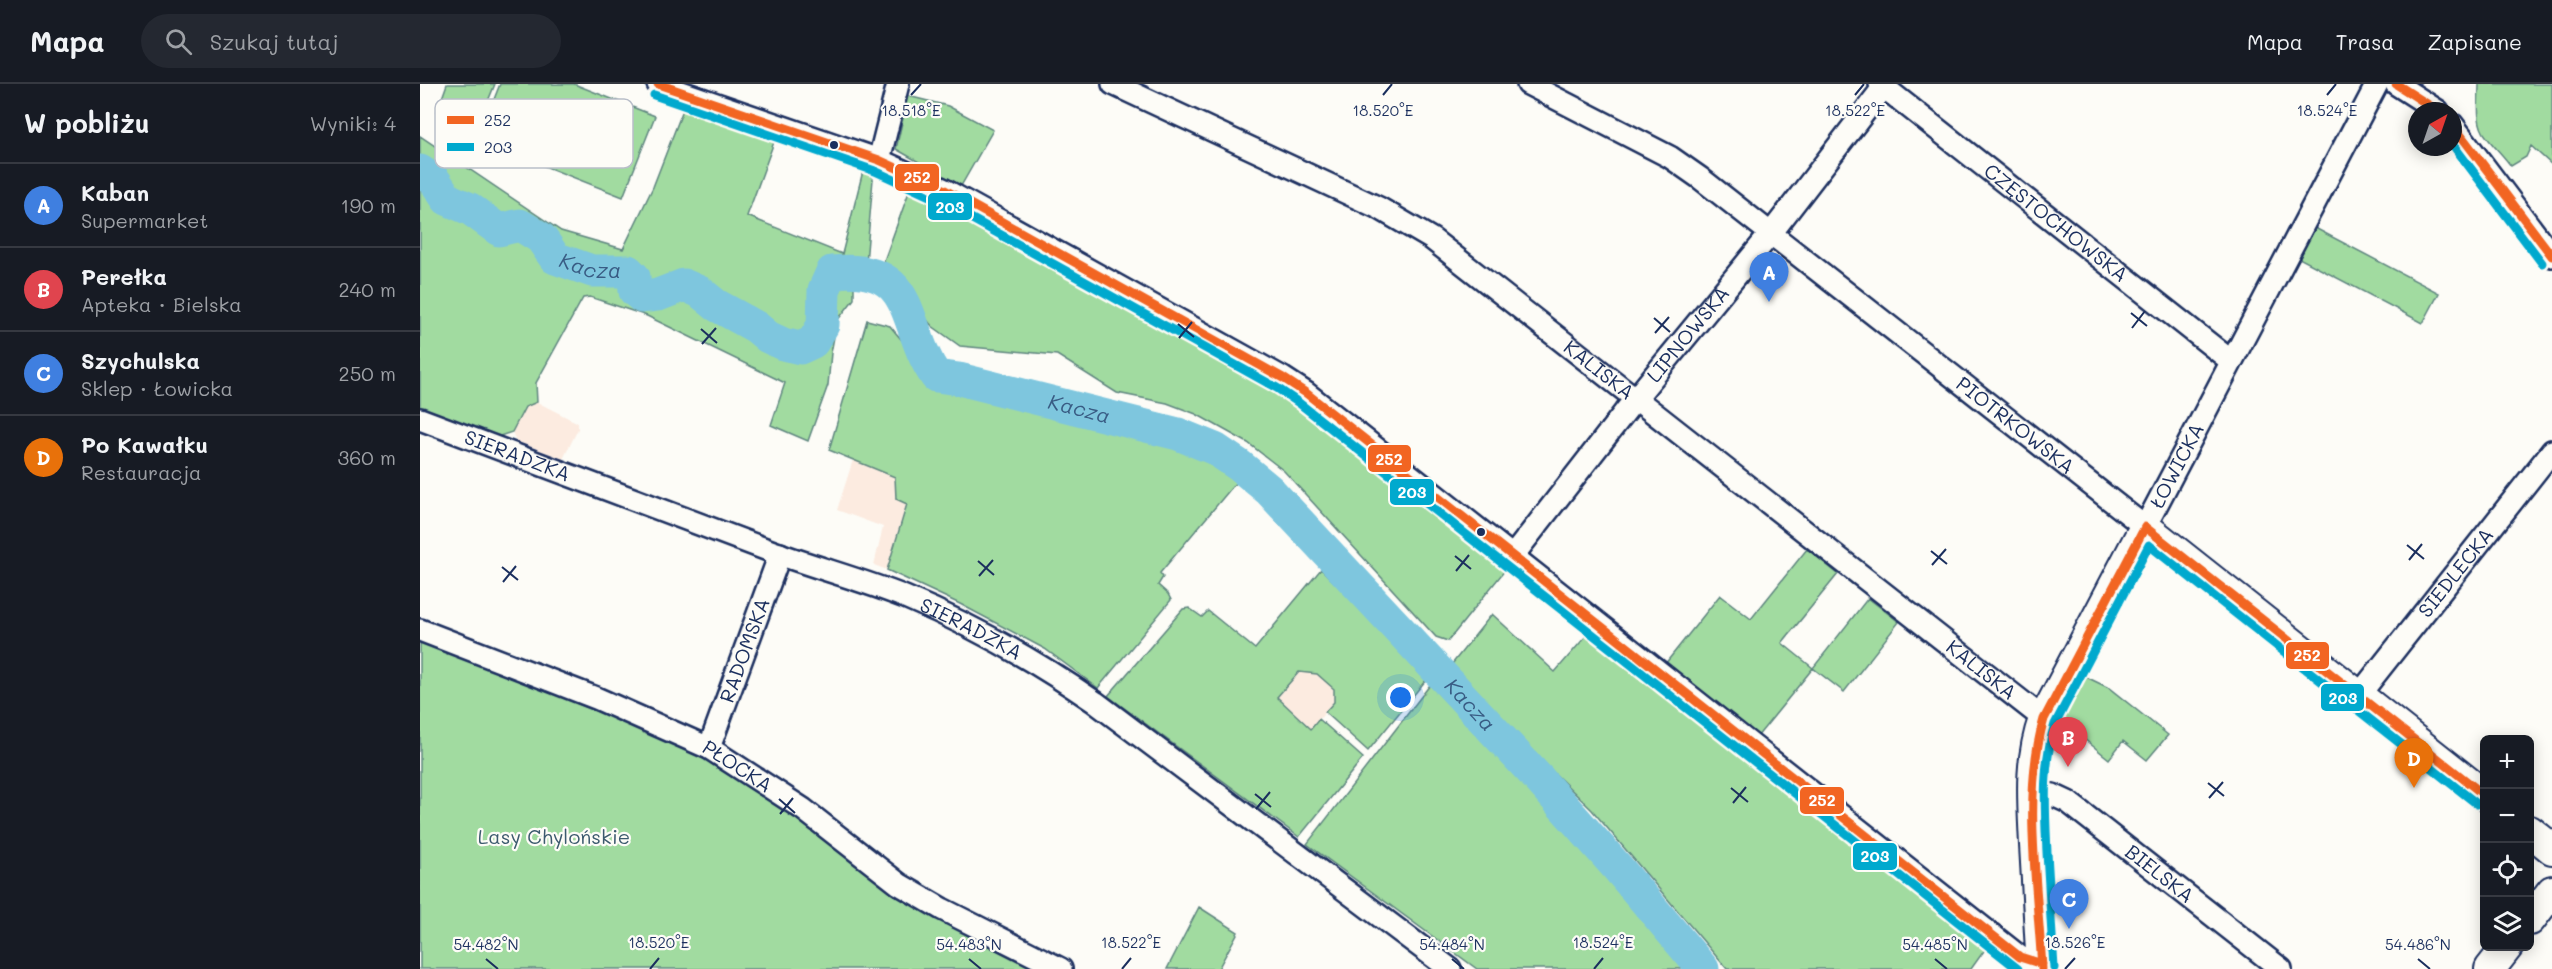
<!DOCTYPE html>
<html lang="pl">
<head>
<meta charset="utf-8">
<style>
	:root { --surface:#171b24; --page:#242831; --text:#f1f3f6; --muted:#9ea1a6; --line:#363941; --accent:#919bb2 }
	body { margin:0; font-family:Mali,sans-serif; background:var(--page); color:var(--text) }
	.controls { position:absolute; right:18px; bottom:18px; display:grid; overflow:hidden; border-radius:9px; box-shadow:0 3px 15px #0003 }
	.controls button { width:54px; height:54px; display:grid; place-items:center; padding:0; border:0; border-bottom:2px solid var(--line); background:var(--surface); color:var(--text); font:30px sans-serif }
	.compass { position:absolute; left:1988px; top:18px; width:54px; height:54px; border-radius:50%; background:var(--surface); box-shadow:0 3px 15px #0003; rotate:40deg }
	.you { position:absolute; left:981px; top:614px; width:21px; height:21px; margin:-15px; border:4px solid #fff; border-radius:50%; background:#1a73e8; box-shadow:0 0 0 9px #1a73e833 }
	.badge { display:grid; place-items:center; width:39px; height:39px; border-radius:50%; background:var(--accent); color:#fff; font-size:20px; font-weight:700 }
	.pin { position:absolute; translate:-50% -50px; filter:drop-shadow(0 2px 3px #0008) }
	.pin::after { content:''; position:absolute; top:32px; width:21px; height:18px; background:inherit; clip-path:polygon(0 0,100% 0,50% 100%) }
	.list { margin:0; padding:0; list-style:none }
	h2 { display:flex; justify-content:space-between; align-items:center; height:78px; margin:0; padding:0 24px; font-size:26px }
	h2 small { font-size:20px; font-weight:400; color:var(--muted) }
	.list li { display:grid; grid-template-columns:39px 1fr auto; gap:18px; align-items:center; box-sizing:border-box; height:84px; padding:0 24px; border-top:2px solid var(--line) }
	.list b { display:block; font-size:22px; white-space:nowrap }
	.list p { margin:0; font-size:20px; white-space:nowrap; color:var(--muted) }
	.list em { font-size:20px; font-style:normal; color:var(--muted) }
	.icon { flex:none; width:33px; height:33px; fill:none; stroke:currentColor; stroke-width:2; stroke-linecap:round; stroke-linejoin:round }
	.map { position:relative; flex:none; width:2132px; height:885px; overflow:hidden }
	header { display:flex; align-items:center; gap:36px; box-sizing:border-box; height:84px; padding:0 30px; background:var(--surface); border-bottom:2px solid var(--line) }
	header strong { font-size:28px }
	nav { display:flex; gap:33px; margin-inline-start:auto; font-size:21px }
	.search { width:420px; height:54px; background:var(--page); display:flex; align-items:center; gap:15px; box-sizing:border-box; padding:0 21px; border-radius:33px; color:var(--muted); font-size:22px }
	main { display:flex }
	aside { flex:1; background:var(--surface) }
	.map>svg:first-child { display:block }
	.built { fill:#fcebe0 }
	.green { fill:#a1dba0; stroke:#5e857f; stroke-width:1.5 }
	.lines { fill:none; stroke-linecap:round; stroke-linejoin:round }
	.river { stroke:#7ec6de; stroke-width:33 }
	.street-casing { stroke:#1b2f5e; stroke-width:26 }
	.secondary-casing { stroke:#1b2f5e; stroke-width:34 }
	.street { stroke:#fdfcf7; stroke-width:21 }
	.secondary { stroke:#fdfcf7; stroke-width:30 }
	.bus-1-casing { stroke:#fdfcf7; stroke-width:14 }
	.bus-2-casing { stroke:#fdfcf7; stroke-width:14 }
	.bus-1 { stroke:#f26522; stroke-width:9 }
	.bus-2 { stroke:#00a9ce; stroke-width:9 }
	.ticks { fill:none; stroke:#1b2f5e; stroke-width:2 }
	.bus-dot { fill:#1b2f5e; stroke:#fdfcf7; stroke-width:2 }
	.labels { text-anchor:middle; stroke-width:4.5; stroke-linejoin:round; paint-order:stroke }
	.street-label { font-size:20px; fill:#1b2f5e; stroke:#fdfcf7 }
	.park-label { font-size:20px; fill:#3c5a6e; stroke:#fdfcf7 }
	.water-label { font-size:21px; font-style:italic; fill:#395c84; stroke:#fdfcf7 }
	.key { fill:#fdfcf7; stroke:#b9bec9; stroke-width:1.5 }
	.key-label { font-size:16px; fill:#1b2f5e }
	.ticks-label { font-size:15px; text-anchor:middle; fill:#1b2f5e; stroke:#fdfcf7; stroke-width:4.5; stroke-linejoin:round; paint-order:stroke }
	.line-badge { stroke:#fdfcf7; stroke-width:2 }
	.badge-label { font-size:16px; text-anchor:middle; font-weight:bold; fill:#fff }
</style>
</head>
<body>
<header>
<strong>Mapa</strong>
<div class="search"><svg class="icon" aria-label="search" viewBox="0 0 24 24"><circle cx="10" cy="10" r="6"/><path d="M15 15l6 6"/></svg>Szukaj tutaj</div>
<nav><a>Mapa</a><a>Trasa</a><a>Zapisane</a></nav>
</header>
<main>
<aside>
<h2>W pobliżu<small>Wyniki: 4</small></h2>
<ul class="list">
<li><span class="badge" style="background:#3f7fe0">A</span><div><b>Kaban</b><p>Supermarket</p></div><em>190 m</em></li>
<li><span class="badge" style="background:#e0444e">B</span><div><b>Perełka</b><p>Apteka · Bielska</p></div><em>240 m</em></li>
<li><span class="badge" style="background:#3f7fe0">C</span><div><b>Szychulska</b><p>Sklep · Łowicka</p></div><em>250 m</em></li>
<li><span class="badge" style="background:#e8710a">D</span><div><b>Po Kawałku</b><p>Restauracja</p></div><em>360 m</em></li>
</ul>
</aside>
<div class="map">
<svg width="2132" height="885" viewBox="0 0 2132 885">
	<rect width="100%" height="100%" fill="#fdfcf7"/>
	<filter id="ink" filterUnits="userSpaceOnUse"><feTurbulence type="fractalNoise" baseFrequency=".0167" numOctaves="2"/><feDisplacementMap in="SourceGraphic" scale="12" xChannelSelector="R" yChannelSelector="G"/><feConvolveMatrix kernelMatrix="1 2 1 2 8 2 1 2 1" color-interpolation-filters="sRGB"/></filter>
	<g filter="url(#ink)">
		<path class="built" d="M117 318 158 339V345L143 375 96 357 92 348 105 323Z
			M433 376 475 393 476 415 488 420 467 486 454 481 463 443 417 426Z
			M879 588 897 590 914 604V618L891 645 856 613Z"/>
		<path class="green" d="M27 0H75L57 44 17 28Z
			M80 0H154L235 32 203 113 58 56Z
			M2059 0H2132V81L2111 62 2106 73 2091 82C2083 71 2074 63 2066 52 2055 39 2059 16 2059 0Z
			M488 12 528 22 573 46 541 102 476 65Z
			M264 23 354 58 327 132 422 170 444 83 453 95 446 179 429 173 425 196 434 200V215L417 237 411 269 408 301 388 357 351 341 365 299 227 232 170 213 163 214 116 299 117 318 105 323 92 348 77 353 0 325V52L141 147 203 165 233 103Z
			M490 105 517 117 870 311 1090 480 1028 557 1016 553 864 387 828 359 776 330 747 319 697 309 637 271 540 262 512 242 491 216 482 197 461 185Z
			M1895 144 2019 209 2003 239 1879 174Z
			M447 236 470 242 485 260 497 286 522 304C551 302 578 315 606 318L767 364 818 396 740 489 743 493 738 501 748 510 751 516 678 604 625 565 540 520 467 486 487 420 476 415 475 393 409 366Z
			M1387 465 1418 490 1362 559 1393 584 1337 653 1245 580 1300 511 1331 535Z
			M901 485 928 512 930 511 985 567 983 570 1006 596 948 667 905 628 914 618V605L897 590 879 588 857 613 891 645 899 635 943 674 879 753 688 612 763 525 769 524 782 533 788 527 835 565Z
			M1448 514 1479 538 1424 608 1393 584Z
			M1072 530 1135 588 1172 545 1569 860 1551 885H1307L1172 726 1028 585Z
			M0 557 246 655 282 672 623 885H0Z
			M1660 590 1689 604 1748 651 1727 676 1703 657 1689 675 1638 634Z
			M1010 601 1038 630 1049 629 1063 644 1067 656 1090 675 1152 741 1270 885H1057L887 760Z
			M779 823 818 848 798 885H747Z"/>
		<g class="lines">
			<path class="river" id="s1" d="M0 87 15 97 27 115 50 125 79 146 100 141 121 154 135 174 172 187H208L214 193 215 207 222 213 238 211 264 201 280 208 296 221 336 243 348 253 363 260 380 264 393 258 403 241 404 206 412 188C499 179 480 240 516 292L539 295 758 350 795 365 820 382 849 406 1118 694 1197 783 1283 885"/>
			<g class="street-casing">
				<g id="street">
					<path d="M238 0 459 76 523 105 863 294 886 309 1600 873 1622 880"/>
					<path id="s2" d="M693 0 959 124 1012 155 1624 635"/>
					<path id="s3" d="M1108 0 1250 73 1280 94 1725 443 1957 0"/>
					<path id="s4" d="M1460 0 1811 277"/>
					<path d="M1976 0 2018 27"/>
					<path d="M2033 41 2132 172"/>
					<path d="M459 76 478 0"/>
					<path id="s5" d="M0 335C116 379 232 422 348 466 393 483 440 495 485 513 552 541 616 577 675 618L1030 885"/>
					<path id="s6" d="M1092 473 1215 315 1352 148 1466 0"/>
					<path id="s7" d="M0 546 176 614 289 664 383 725 479 800 522 825 641 885"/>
					<path id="s8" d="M1939 611 2132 367"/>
					<path id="s9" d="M289 664 360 470"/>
					<path id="s10" d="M1612 708 1633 711 1648 718 1861 885"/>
				</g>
			</g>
			<g class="secondary-casing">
				<path id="secondary" d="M2110 747 2132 765
					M2110 836 2132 807
					M1622 885C1620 844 1617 803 1615 761 1613 716 1609 678 1624 635L1725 443 2064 711
					M2070 885 2088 862"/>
			</g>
			<use href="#street" class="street"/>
			<use href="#secondary" class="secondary"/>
			<g class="bus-1-casing">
				<path id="bus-1" d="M238 0 459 76 523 105 863 294 886 309 1600 873 1622 880
					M1976 0 2018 27
					M2033 41 2132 172
					M1622 885C1618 808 1602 709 1624 635L1725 443 2064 711"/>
			</g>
			<g class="bus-2-casing">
				<path id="bus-2" d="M234 11 455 87 518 116 857 304 879 319 1598 885
					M2033 61 2122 179
					M1634 884C1632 846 1629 807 1627 768 1625 725 1622 682 1635 640L1729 461 2057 720"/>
			</g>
			<use href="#bus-1" class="bus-1"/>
			<use href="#bus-2" class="bus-2"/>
		</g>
	</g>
	<path class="ticks" d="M491 11 501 0M963 11 972 0M1435 11 1444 0M1907 11 1916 0M1711 229 1727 242M1234 234 1250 248M758 240 774 253M1712 244 1725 227M281 245 297 259M1235 249 1249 233M759 254 772 238M282 260 296 244M1987 461 2004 475M1511 467 1527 480M1035 472 1051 485M1989 476 2002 460M558 477 574 491M1512 481 1526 465M82 483 98 496M1036 487 1049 471M559 492 573 476M83 498 96 482M1788 699 1804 712M1311 704 1328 718M835 710 851 723M1789 714 1803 698M359 715 375 729M1313 719 1326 703M836 725 850 708M360 730 373 714M66 875 78 885M549 875 561 885M1032 875 1044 885M1515 875 1527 885M1998 875 2010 885M230 885 239 874M702 885 711 874M1174 885 1183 874M1645 885 1655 874"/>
	<g class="bus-dot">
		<circle cx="414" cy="61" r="5"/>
		<circle cx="1061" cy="448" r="5"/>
	</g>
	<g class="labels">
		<g class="street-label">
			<text dy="7" stroke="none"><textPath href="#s4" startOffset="224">CZĘSTOCHOWSKA</textPath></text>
			<text dy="7" stroke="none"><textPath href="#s6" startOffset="284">LIPNOWSKA</textPath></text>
			<text dy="7" stroke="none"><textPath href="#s2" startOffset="567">KALISKA</textPath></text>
			<text dy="7" stroke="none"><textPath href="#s3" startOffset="597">PIOTRKOWSKA</textPath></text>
			<text dy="7" stroke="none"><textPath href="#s5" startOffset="104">SIERADZKA</textPath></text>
			<text dy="7" stroke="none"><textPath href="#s3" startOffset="831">ŁOWICKA</textPath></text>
			<text dy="7" stroke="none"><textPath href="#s8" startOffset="156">SIEDLECKA</textPath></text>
			<text dy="7" stroke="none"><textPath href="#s5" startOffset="590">SIERADZKA</textPath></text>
			<text dy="7" stroke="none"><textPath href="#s9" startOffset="104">RADOMSKA</textPath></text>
			<text dy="7" stroke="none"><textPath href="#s2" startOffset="1053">KALISKA</textPath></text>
			<text dy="7" stroke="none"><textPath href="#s7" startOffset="346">PŁOCKA</textPath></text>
			<text dy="7" stroke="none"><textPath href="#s10" startOffset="154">BIELSKA</textPath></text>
		</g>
		<g class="park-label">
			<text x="134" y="760">Lasy Chylońskie</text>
		</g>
		<g class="water-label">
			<text dy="7" stroke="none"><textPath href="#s1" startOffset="208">Kacza</textPath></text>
			<text dy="7" stroke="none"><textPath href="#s1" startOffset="856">Kacza</textPath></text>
			<text dy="7" stroke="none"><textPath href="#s1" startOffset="1360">Kacza</textPath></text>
		</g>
	</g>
	<rect x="15" y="15" width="198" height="69" rx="9" class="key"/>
	<rect x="27" y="32" width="27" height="8" fill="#f26522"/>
	<rect x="27" y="59" width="27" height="8" fill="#00a9ce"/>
	<g class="key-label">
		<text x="64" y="42">252</text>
		<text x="64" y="69">203</text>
	</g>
	<g class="ticks-label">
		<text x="491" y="32">18.518°E</text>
		<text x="963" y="32">18.520°E</text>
		<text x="1435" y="32">18.522°E</text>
		<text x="1907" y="32">18.524°E</text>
		<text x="239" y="864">18.520°E</text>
		<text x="711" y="864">18.522°E</text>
		<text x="1183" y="864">18.524°E</text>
		<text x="1655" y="864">18.526°E</text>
		<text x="66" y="866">54.482°N</text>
		<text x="549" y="866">54.483°N</text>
		<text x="1032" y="866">54.484°N</text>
		<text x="1515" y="866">54.485°N</text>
		<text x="1998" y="866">54.486°N</text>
	</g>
	<g class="line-badge">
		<rect x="474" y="79" width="46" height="29" rx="6" fill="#f26522"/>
		<rect x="507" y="108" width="46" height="29" rx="6" fill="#00a9ce"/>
		<rect x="947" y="360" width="45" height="29" rx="6" fill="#f26522"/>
		<rect x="969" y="394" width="46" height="28" rx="6" fill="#00a9ce"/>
		<rect x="1865" y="557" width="45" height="29" rx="6" fill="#f26522"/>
		<rect x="1900" y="599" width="45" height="29" rx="6" fill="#00a9ce"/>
		<rect x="1379" y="702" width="46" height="29" rx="6" fill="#f26522"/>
		<rect x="1432" y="758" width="46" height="29" rx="6" fill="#00a9ce"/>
	</g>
	<g class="badge-label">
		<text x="497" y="99">252</text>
		<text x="530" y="129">203</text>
		<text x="969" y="381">252</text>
		<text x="992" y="414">203</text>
		<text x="1887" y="577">252</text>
		<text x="1923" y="620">203</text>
		<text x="1402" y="722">252</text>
		<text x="1455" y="778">203</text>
	</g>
</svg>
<div class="controls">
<button>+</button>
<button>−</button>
<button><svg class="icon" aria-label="locate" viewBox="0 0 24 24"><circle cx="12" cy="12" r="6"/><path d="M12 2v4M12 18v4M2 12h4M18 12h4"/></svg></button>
<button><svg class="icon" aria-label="layers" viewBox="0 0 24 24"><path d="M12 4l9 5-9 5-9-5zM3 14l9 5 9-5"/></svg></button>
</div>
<svg class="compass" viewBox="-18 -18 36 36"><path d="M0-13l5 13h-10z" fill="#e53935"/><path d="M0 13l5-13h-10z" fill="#9ea1a6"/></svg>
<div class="you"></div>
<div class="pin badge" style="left:1349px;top:218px;background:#3f7fe0">A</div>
<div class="pin badge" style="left:1648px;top:683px;background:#e0444e">B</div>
<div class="pin badge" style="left:1649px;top:845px;background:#3f7fe0">C</div>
<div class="pin badge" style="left:1994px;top:704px;background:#e8710a">D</div>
</div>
</main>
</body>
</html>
